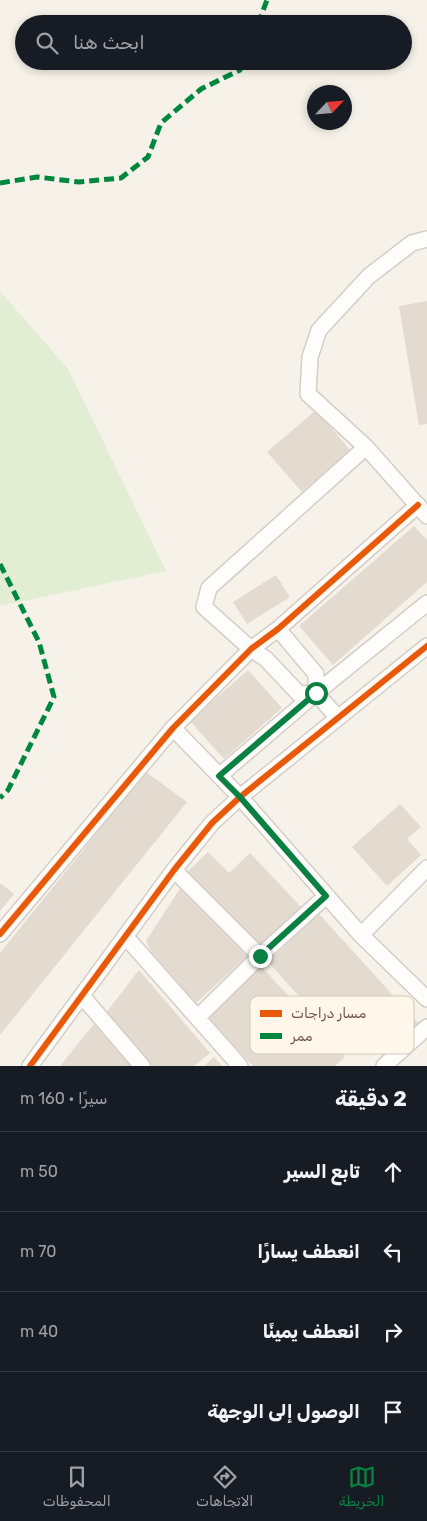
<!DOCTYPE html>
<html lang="ar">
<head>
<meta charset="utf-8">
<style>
	:root { --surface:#171b24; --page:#20242c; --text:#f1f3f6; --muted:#9ea1a6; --line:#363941; --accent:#0b8043 }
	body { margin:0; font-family:Rubik,"Noto Naskh Arabic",sans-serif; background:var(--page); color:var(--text); direction:rtl }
	.compass { position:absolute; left:307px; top:85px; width:45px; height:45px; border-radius:50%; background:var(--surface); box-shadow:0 2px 8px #0003; rotate:64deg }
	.stop { position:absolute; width:15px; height:15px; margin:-11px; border:4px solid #0b8043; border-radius:50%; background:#fff }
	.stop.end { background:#0b8043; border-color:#fff; box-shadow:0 1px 5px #0008 }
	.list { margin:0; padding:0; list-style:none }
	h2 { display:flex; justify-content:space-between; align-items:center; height:65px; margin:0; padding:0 20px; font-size:21px }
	h2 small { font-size:16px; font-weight:400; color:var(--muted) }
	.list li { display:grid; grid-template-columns:32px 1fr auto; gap:15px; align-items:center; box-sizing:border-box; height:80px; padding:0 20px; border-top:1px solid var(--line) }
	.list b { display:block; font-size:19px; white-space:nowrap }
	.list em { font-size:16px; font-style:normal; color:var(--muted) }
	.icon { flex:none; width:28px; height:28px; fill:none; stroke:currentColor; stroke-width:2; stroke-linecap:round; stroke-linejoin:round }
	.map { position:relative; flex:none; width:427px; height:1066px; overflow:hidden; direction:ltr }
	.search { position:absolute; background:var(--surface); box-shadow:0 2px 8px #0003; left:15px; right:15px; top:15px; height:55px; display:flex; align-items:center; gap:12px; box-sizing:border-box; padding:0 18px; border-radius:28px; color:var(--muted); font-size:19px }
	.sheet { height:385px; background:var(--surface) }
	nav { display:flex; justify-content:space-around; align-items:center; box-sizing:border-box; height:70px; border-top:1px solid var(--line); background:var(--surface); font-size:14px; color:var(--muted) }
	nav a { display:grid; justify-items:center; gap:2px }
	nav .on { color:var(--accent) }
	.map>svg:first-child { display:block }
	.green { fill:#e2eed3 }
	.building { fill:#e3dad0 }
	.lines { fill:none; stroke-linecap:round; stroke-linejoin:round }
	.street-casing { stroke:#d4cec6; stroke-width:18 }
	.street { stroke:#fefdfc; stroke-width:15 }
	.quiet { stroke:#00873e; stroke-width:5; stroke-dasharray:10 5; stroke-linecap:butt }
	.cycleway-casing { stroke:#fff7e9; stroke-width:9 }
	.cycleway { stroke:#e8590c; stroke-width:6 }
	.route { stroke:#0b8043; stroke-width:6 }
	.key { fill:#fff7e9; stroke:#d5c8b9; stroke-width:1 }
	.key-label { font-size:14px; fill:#745949 }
</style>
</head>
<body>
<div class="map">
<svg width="427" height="1066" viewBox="0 0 427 1066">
	<rect width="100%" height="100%" fill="#f6f2e9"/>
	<path class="green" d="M0 291 68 369 166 571 0 606Z"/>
	<path class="building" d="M427 301V424L419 425 399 306Z
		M316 410 350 450 302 492 267 452Z
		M414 526 427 540V582L333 665 299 626Z
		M276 575 290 597 247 624 233 602Z
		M248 670 282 708 224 759 190 721Z
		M146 772 187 802 0 1035V953Z
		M400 804 421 827 407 839 421 855 387 886 352 847Z
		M208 852 229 873 250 853 304 910 261 951 186 873Z
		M0 883 14 894 0 911Z
		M181 887 247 956 196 1003 151 952 146 941Z
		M319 914 419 1024 384 1056 362 1033 346 1048 268 962Z
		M260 965 345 1057 335 1066H253L206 1015Z
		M139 970 210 1053 194 1066H152L105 1014Z
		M94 1024 131 1066H60Z
		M214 1057 222 1066H204Z"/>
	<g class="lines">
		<g class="street-casing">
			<path id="street" d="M427 239 412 243 369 276 319 330 310 357 308 394 366 447 427 516
				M278 629 316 674V693L338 718
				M316 693 299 694 266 659 251 649 204 607 209 588 366 447
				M173 728 240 797 361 935 427 999
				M219 776 316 693 427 603
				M174 870 260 956
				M0 934 173 728 251 649 278 629 418 505
				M361 935 427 868
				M125 936 240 1066
				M82 996 142 1066
				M198 1017 260 956 326 896
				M30 1066 174 870 212 823 240 797 427 646
				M384 1066 427 1027"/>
		</g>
		<use href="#street" class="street"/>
		<path class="quiet" d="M258 24 267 0
			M0 183 37 177 79 182 121 178 148 157 161 123 201 89 240 70 244 61
			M0 564 39 642 54 697 8 790 0 798"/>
		<g class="cycleway-casing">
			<path id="cycleway" d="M0 934 173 728 251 649 278 629 418 505
				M30 1066 174 870 212 823 240 797 427 646"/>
		</g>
		<use href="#cycleway" class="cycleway"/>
	</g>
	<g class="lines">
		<path class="route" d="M260 956 326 896 240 797 219 776 316 693"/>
	</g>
	<rect x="250" y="996" width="164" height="58" rx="8" class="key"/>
	<rect x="260" y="1010" width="22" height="7" fill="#e8590c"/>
	<rect x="260" y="1033" width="22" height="6" fill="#00873e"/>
	<g class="key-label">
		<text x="291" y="1018">مسار دراجات</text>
		<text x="291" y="1041">ممر</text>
	</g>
</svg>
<svg class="compass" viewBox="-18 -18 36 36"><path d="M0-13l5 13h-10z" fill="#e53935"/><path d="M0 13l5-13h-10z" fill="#9ea1a6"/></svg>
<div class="stop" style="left:316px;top:693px"></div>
<div class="stop end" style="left:260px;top:956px"></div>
<div class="search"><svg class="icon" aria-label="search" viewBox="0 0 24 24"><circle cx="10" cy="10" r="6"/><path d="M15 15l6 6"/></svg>ابحث هنا</div>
</div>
<section class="sheet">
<h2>2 دقيقة<small>سيرًا · 160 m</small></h2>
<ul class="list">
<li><svg class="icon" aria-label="ahead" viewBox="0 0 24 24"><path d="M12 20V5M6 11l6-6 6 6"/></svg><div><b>تابع السير</b></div><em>50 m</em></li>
<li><svg class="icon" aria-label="left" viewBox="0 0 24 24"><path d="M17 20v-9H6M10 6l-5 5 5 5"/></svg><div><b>انعطف يسارًا</b></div><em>70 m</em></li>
<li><svg class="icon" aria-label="right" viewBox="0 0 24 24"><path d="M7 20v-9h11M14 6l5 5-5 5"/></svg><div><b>انعطف يمينًا</b></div><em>40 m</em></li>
<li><svg class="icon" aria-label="arrive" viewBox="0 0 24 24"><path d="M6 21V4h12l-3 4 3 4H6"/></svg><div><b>الوصول إلى الوجهة</b></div></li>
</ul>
</section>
<nav>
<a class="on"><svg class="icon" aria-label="map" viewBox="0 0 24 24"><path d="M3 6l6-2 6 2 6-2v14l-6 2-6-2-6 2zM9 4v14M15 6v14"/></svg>الخريطة</a>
<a><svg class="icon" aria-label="directions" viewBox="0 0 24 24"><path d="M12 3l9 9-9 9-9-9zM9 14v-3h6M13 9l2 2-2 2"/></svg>الاتجاهات</a>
<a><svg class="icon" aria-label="saved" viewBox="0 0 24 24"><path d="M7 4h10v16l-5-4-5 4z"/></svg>المحفوظات</a>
</nav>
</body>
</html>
